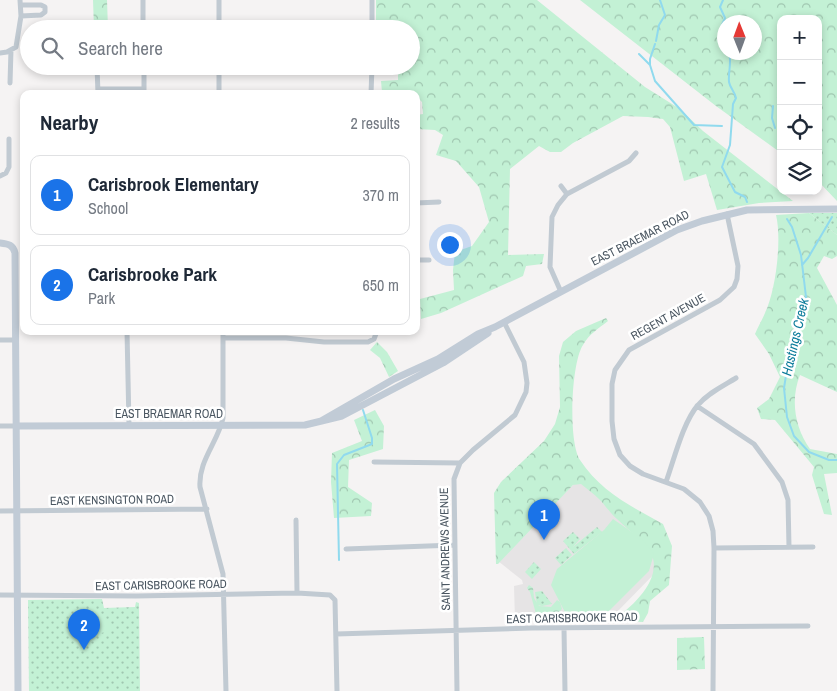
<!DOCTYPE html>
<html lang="en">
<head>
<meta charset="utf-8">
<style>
	:root { --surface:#fff; --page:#f2f2f3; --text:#1f2937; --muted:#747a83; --line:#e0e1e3; --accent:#1a73e8 }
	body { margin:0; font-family:"Archivo Narrow",sans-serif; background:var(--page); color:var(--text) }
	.controls { position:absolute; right:15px; top:15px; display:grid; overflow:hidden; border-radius:10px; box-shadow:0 2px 8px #0003 }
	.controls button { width:45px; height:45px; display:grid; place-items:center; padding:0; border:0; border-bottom:1px solid var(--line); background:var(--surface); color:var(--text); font:25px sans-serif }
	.compass { position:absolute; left:717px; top:15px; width:45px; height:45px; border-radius:50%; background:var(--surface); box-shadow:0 2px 8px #0003; rotate:359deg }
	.you { position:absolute; left:449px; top:244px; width:18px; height:18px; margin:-12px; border:4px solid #fff; border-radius:50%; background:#1a73e8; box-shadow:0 0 0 8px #1a73e833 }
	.badge { display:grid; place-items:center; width:32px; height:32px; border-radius:50%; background:var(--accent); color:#fff; font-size:16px; font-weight:700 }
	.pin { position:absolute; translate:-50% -41px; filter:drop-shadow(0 1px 2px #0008) }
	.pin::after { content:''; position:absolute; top:26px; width:18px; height:15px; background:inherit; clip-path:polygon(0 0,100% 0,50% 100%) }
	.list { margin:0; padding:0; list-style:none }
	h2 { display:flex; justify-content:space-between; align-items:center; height:65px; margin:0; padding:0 20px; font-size:21px }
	h2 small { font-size:16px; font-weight:400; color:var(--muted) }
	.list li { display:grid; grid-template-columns:32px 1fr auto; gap:15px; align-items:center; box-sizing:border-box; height:80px; margin:0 10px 10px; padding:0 10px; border:1px solid var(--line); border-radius:10px }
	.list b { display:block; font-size:19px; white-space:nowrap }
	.list p { margin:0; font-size:16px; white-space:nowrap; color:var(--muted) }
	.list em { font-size:16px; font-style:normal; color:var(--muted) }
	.icon { flex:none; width:28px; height:28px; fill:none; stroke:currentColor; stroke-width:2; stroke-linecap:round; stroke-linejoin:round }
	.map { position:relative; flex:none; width:837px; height:691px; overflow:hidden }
	.search { position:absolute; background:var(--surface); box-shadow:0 2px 8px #0003; left:20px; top:20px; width:400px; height:55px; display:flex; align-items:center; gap:12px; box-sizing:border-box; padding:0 18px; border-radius:28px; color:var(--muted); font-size:19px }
	.panel { position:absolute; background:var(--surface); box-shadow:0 2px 8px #0003; left:20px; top:90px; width:400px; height:245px; border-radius:10px }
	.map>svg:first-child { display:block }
	.education { fill:#e6e4e5 }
	.grass { fill:url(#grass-dots) }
	.forest { fill:url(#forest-crowns); fill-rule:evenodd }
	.garden { fill:#c3f1d5 }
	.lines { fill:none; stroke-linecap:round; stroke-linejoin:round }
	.stream { stroke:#90daee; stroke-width:2 }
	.street { stroke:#c1cad2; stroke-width:5 }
	.secondary { stroke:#c1cbd6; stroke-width:7 }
	.labels { text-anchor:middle; stroke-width:5; stroke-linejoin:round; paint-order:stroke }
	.street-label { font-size:12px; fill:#4a5661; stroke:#fff }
	.water-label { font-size:14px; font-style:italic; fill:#0c7c9b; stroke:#fff }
</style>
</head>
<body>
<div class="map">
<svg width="837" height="691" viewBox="0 0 837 691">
	<defs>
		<pattern id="grass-dots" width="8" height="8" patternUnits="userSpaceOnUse" patternTransform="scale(1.25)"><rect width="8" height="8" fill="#c3f1d5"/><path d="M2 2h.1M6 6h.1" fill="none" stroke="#a0c6b0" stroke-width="1.8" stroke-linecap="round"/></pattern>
		<pattern id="forest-crowns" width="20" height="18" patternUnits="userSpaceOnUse" patternTransform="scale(1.25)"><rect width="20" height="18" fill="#c3f1d5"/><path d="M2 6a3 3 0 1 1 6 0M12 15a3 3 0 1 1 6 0" fill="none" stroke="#a0c6b0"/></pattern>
	</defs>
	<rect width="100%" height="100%" fill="#f5f3f3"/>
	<path class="education" d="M579 479 655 547 659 569 613 616 515 620 514 586 523 584 522 580 498 561Z"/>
	<path class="grass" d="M809 213H837V235Z
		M597 527 602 532 574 554 563 541 573 532 580 539 573 547Z
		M566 548 572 555 561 565 555 558Z
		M534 562 541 569 532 579 525 572Z
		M542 591 552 604 542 606 537 605 535 592Z
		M102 599 104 608 135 607 136 602 139 603 140 691H29L28 600Z"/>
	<path class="forest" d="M93 0H107L108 29H94Z
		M376 0H537L645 87 680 109 703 131 793 201 759 203 717 210 706 174 684 181 670 127 663 119 648 117 623 116 573 143 561 152H550L539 146 510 169 508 255 544 254 542 264 526 266 523 276 441 313 421 319 420 299 454 290 453 270 455 252 472 246 489 222 479 187 456 161 436 155 443 135 435 130 416 129V115L423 114 422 102 416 96V94L399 91 382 92 381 81 398 80V66H411V29H376Z
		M580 0H837V201L818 181V19H781V153L716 106ZM724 22H754V52H724Z
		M809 213 837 235V256L832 259 824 256 817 268 837 305V392L800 375C790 400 795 428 810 449L837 454V473L824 474 832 515 824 514 812 475 814 467 775 420 761 419 757 408 769 399 780 377 769 354 755 334C758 327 762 320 765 313 776 290 782 239 776 215Z
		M606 318 608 321C599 328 588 335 583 345 571 363 568 442 580 460 600 491 632 507 663 524L672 546 669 585 650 601 648 613 643 622 615 621 614 619C633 607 665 577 650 551 644 542 625 527 617 519 610 513 605 505 599 499 594 494 587 489 581 484L573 485 498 564H496L494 493 501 482 544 441 555 424 560 407 559 356 563 342 576 331Z
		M377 342 387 352 398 371 389 377 380 358 370 350Z
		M375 410 384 426 383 449 349 460 348 487 372 503 371 516 334 518 331 482 332 453 362 441 354 420Z
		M529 585 533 588 534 598 539 606 551 607 557 600 560 602 562 609 551 620 546 619 536 614 530 592 527 588Z
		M704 637 705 669 677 670V638Z"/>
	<path class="garden" d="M613 519 642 539 654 554 649 571 604 616 568 618 551 585 557 569 604 530Z
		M103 616 113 629C104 634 96 635 88 627Z"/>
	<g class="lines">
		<path class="stream" d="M723 0 720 7 725 18 721 27 724 43
			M656 41 659 25 665 15 660 0
			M729 52C732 63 728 71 729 82 730 88 735 92 736 98L733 104 730 145 722 167 735 192 745 197 747 202
			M639 54 650 65 655 81 694 125 722 126
			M650 65V59L655 44
			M773 106 772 118 775 128
			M787 219 792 227 801 255 806 297 796 337 790 351 784 388 787 417 794 436 809 452 829 460H837
			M802 265 808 258 832 217
			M339 560 337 464 344 455 372 444V438L363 410"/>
		<path class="street" d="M143 0V29
			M219 0V29
			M372 0V29
			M21 5H41L45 7V12L41 15 21 16
			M0 53 7 52 16 47 21 16 20 0
			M97 66 98 94
			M144 66V94
			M219 66V94
			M10 83 11 50
			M98 89H144
			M371 94 372 66
			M0 176 6 173 9 167V139
			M561 186 567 194
			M416 203 439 202
			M416 260H429
			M561 292 550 267 552 217 558 205 567 194 629 161 636 153
			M127 331 129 425
			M223 331V418C218 442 198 461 200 487L223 574 226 691
			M223 338H286L324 342H368L374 339 377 331
			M0 340H16
			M697 406 754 444 782 482 788 500 789 547
			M0 426H17
			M374 462 460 463
			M666 482C674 460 683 422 698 405 708 393 723 386 736 378
			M0 511 207 509
			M296 520 297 593
			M714 548 813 547
			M346 549 455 545
			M0 595 136 596 297 593 330 595 335 600 337 691
			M564 628 565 691
			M336 634 531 628 808 626
			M457 691 454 479 460 463 473 450 515 415 526 392 527 383 524 362 504 322
			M713 691 714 548 713 531 709 516 700 502 684 489 643 474 630 466 620 455 614 439 612 421V384L615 370 629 350 720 300 734 287 737 279 738 266 727 214"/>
		<path class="secondary" d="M0 243C9 244 13 245 15 253L18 691
			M321 421 394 379 438 359 478 334 495 327 677 230 702 221 747 210 837 209
			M17 426 305 425 342 416 443 363 488 333"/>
	</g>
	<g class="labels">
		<g class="street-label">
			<text transform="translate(640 238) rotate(-27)" y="4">EAST BRAEMAR ROAD</text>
			<text transform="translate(668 317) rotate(-29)" y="4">REGENT AVENUE</text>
			<text x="169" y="418">EAST BRAEMAR ROAD</text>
			<text transform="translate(112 500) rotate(-1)" y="4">EAST KENSINGTON ROAD</text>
			<text transform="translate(445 549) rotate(-91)" y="4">SAINT ANDREWS AVENUE</text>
			<text transform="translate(161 585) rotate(-1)" y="4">EAST CARISBROOKE ROAD</text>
			<text transform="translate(572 618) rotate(-1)" y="4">EAST CARISBROOKE ROAD</text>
		</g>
		<g class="water-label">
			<text transform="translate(795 337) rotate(-77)" y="5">Hastings Creek</text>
		</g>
	</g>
</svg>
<div class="controls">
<button>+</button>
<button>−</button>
<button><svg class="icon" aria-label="locate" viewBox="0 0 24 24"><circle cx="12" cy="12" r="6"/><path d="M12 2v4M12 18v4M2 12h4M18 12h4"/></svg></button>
<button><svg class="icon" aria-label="layers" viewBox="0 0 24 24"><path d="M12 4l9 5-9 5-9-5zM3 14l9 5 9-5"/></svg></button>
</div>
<svg class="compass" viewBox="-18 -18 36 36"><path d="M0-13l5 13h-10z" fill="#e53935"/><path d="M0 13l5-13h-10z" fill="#747a83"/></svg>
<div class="you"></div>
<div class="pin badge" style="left:544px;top:540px">1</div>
<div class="pin badge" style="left:84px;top:650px">2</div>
<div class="search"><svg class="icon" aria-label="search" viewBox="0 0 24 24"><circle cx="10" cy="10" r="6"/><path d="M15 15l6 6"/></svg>Search here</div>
<section class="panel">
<h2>Nearby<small>2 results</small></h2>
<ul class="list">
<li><span class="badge">1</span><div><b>Carisbrook Elementary</b><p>School</p></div><em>370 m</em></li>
<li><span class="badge">2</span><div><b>Carisbrooke Park</b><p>Park</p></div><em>650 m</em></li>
</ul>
</section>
</div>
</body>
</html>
